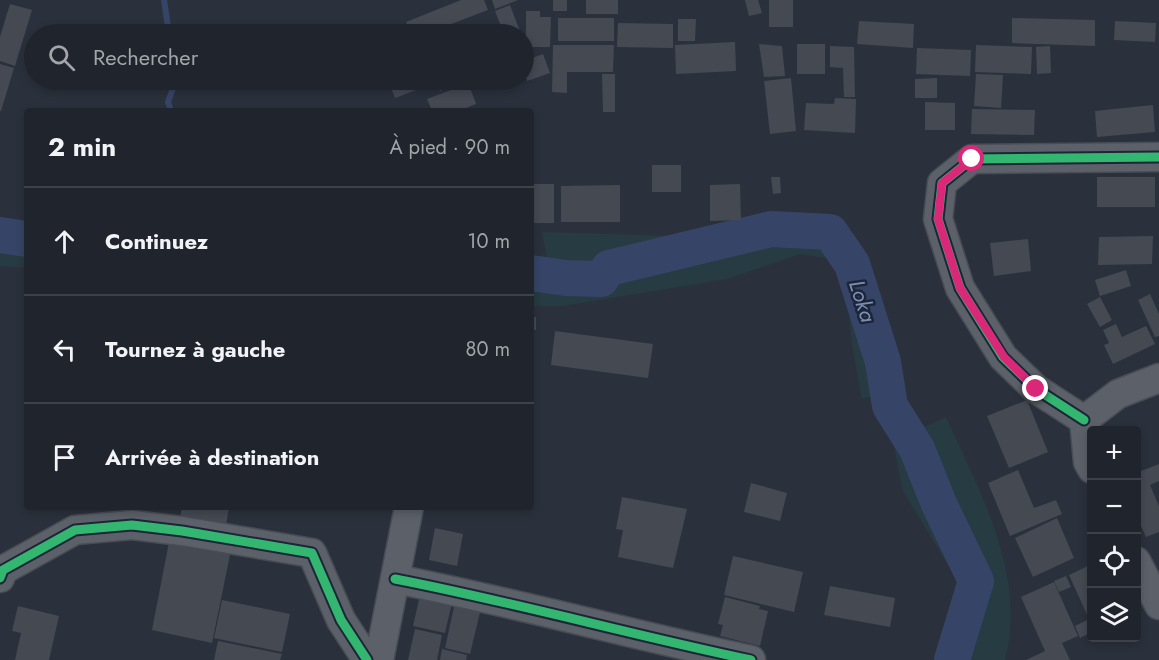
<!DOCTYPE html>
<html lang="fr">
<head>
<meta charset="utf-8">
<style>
	:root { --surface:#20252d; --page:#2d3139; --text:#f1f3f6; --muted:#a2a5aa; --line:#3d4249 }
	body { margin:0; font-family:Jost,sans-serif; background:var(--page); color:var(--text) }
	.controls { position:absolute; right:18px; bottom:18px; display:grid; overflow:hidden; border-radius:6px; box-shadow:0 3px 9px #0003 }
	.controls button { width:54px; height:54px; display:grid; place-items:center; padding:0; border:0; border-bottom:2px solid var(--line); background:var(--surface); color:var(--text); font:30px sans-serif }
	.stop { position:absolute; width:18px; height:18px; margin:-14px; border:4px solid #db2777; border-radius:50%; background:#fff }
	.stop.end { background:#db2777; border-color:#fff; box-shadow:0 2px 6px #0008 }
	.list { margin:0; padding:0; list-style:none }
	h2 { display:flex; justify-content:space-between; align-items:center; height:78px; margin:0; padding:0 24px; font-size:26px }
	h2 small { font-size:20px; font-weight:400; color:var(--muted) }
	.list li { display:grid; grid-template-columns:39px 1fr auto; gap:18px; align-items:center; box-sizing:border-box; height:108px; padding:0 24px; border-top:2px solid var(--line) }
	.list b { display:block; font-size:22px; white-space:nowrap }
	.list em { font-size:20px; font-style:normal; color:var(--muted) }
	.icon { flex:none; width:33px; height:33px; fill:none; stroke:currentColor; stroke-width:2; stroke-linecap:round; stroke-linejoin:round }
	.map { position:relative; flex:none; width:1159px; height:660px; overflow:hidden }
	.search { position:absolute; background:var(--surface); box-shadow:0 3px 9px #0003; left:24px; top:24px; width:510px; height:66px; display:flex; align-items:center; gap:15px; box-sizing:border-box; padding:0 21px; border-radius:33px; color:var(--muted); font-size:22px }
	.panel { position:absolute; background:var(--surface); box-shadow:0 3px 9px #0003; left:24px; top:108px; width:510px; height:402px; border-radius:6px }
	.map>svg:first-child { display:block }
	.green { fill:#273b43 }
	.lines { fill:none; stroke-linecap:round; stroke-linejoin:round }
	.stream { stroke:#364567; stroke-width:6 }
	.river { stroke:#364567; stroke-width:36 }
	.building { fill:#444952 }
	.minor-casing { stroke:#484c55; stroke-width:31 }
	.minor { stroke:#5c6069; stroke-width:28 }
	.cycleway-casing { stroke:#1d2538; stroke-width:13 }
	.cycleway { stroke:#33b770; stroke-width:9 }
	.route { stroke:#db2777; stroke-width:8 }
	.labels { text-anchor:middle; stroke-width:5; stroke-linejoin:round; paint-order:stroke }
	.water-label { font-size:22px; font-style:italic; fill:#7c8eb5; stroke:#1d2538 }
</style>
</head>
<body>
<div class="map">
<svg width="1159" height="660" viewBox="0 0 1159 660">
	<rect width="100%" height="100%" fill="#2b313c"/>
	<path class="green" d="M827 219 853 254 884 335 899 388 862 399 852 345 845 276 832 259 800 254 727 279 562 306H531V266L548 262 542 232 671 236 748 233 788 221Z
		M0 221 27 237V268L0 266Z
		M946 417C980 493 1027 574 1005 660H939L956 622 959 583 903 491 893 442Z"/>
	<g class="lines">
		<path class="stream" d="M164 0 169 34
			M171 111 168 102 176 80"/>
		<path class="river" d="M0 235 27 239
			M531 273 566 278 601 279 609 268 771 229 830 232 852 264 883 362 890 406 917 449 939 504 976 581 952 660"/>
	</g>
	<path class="building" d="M461 0H484L488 10 425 34H411L406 22Z
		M492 0H518L495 9Z
		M553 0H567V11H553Z
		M586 0H618V14H586Z
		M745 0H758L762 13 749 16Z
		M769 0H793V27H769Z
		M10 4 32 10 15 66 0 61V37Z
		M510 5 521 34H504L495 11Z
		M526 11H540V17H551L550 47H526Z
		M558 18H614V41H558Z
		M1012 18 1095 20V46L1012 43Z
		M678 19H696L695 41H678Z
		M859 21 914 24 913 48 857 44Z
		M1115 21 1156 23 1155 42 1114 40Z
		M618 23 673 24V48L617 47Z
		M399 26 403 34H377Z
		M735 42 736 71 676 74 675 45Z
		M759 44 782 46 785 76 764 77Z
		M797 44H825V74H797Z
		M553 45H614L613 72H567V93L552 92Z
		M976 45 1032 47 1031 74 975 72Z
		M830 46 854 47 855 97H844L843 68 830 67Z
		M1050 46 1051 73 1037 74 1036 47Z
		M917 48 971 50 970 76 916 74Z
		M543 54 550 73 527 81 524 61Z
		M0 64 14 68 1 111H0Z
		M602 74H615V112H603Z
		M976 74 1003 75 1001 108 974 106Z
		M791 78 796 131 770 134 764 81Z
		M937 78V98H915V79Z
		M388 80H412L416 90 395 98Z
		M435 80H455L456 84 440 91Z
		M456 80H474L468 82 476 104 459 111H432L427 99 459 87Z
		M835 98 856 99 855 133 804 130 806 103 834 104Z
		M925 102 955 103V130H925Z
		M1153 105 1155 132 1097 137 1095 111Z
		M972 109 1035 110 1034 135 971 134Z
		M652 165H681V192H652Z
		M771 177H780L781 193 773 194Z
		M1097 177H1155V207H1097Z
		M531 184H554V223H531Z
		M740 184 741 220 710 221V185Z
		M620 185V222H561V186Z
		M1153 236 1152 264 1098 265 1099 237Z
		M1028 239 1031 271 994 276 990 243Z
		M1126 270 1131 286 1100 296 1095 280Z
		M1150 294 1159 314V336L1155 337 1138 300Z
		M1100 297 1112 320 1100 327 1087 304Z
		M531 317H536V330H531Z
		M1116 324 1122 337 1146 326 1155 344 1113 364 1104 345 1109 343 1103 330Z
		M555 331 653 344 648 378 551 365Z
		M1027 400 1048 452 1009 468 987 416Z
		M1159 464V481L1150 485 1159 506V532L1146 537 1136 515V473Z
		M1018 470 1034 508 1056 500 1062 514 1010 536 988 483Z
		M751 483 787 493 780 521 744 512Z
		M622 497 687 509 673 568 618 557 623 530 616 529Z
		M182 507H229L226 526 180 518Z
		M1057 518 1074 558 1033 577 1015 538Z
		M435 528 463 534 457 566 429 560Z
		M170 537 231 550 212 643 152 630Z
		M733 556 803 572 794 612 724 595Z
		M1092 564V632L1080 638 1075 626 1089 619 1069 575Z
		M1066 576 1071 587 1059 592 1054 581Z
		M1054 582 1078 636 1062 643 1070 660H1026L1045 651 1021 597Z
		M830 586 895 598 890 627 824 615Z
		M421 591 453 598 445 633 413 626Z
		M725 597 760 606 759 609 768 611 760 646 720 636 723 625 718 624Z
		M456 598 482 604 470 654 445 648Z
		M222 600 290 614 282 652 214 638Z
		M18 606 59 616 49 660H15L21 633 12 631Z
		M415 629 442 635 437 660H408Z
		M218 641 282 654 280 660H214Z
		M442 649 467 655 466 660H440Z"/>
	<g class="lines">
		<g class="minor-casing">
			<path id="minor" d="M1084 420 1036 389 1003 357 960 288 938 219 942 183 972 159 1159 157
				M1084 420 1118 394 1159 378
				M1084 420 1088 462 1092 469
				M1136 561 1159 605
				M0 578 3 570 75 530 132 525 182 531 312 553 341 620 367 660
				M395 579C514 602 632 635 751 660
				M379 660 409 507"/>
		</g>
		<use href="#minor" class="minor"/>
		<g class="cycleway-casing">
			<path id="cycleway" d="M1084 420 1036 389 1003 357 960 288 938 219 942 183 972 159 1159 157
				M0 578 3 570 75 530 132 525 182 531 312 553 341 620 367 660
				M395 579C514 602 632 635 751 660"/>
		</g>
		<use href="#cycleway" class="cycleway"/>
	</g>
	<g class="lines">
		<path class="route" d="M972 159 942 183 938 219 960 288 1004 357 1036 389"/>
	</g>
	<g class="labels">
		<g class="water-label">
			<text transform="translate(863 301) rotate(72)" y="8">Loka</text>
		</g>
	</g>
</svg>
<div class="controls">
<button>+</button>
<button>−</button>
<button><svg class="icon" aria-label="locate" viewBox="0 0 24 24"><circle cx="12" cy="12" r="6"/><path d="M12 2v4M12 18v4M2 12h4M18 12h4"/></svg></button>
<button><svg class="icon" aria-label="layers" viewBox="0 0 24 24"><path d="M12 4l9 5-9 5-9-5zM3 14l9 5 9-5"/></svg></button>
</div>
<div class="stop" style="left:972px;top:159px"></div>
<div class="stop end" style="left:1036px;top:389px"></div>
<div class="search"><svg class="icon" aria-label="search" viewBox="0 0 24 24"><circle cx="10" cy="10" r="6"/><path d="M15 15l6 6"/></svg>Rechercher</div>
<section class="panel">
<h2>2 min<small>À pied · 90 m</small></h2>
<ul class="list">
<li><svg class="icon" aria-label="ahead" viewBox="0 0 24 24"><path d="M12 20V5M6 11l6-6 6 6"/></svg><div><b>Continuez</b></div><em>10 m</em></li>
<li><svg class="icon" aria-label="left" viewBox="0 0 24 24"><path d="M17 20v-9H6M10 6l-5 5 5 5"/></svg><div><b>Tournez à gauche</b></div><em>80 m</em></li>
<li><svg class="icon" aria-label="arrive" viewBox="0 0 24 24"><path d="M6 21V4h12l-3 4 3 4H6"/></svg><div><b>Arrivée à destination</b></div></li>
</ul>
</section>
</div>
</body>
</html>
